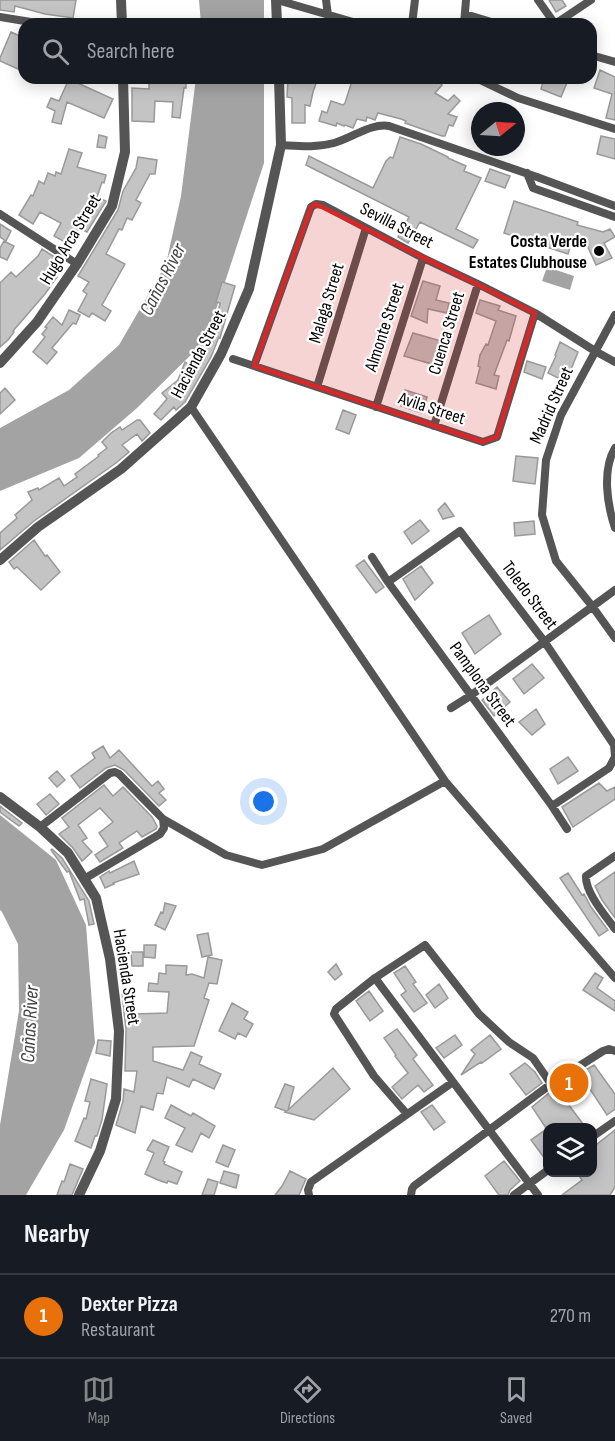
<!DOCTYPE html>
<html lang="en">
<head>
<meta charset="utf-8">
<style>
	:root { --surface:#171b24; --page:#242831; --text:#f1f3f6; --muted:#9ea1a6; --line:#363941; --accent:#858687 }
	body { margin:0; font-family:"Sofia Sans Condensed",sans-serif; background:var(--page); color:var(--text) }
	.controls { position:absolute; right:18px; bottom:18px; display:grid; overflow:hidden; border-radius:12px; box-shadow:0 3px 15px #0003 }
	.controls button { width:54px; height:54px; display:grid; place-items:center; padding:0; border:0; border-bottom:2px solid var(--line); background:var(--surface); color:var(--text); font:30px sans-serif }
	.compass { position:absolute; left:471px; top:102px; width:54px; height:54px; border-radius:50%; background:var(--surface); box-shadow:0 3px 15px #0003; rotate:72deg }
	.you { position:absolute; left:264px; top:802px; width:21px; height:21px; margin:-15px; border:4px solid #fff; border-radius:50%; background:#1a73e8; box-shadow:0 0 0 9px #1a73e833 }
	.badge { display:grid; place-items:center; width:39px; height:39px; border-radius:50%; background:var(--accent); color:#fff; font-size:20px; font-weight:700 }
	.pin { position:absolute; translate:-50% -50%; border:3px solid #fff; box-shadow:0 2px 6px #0006 }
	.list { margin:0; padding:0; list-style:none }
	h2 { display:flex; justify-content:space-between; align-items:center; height:78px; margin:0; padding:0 24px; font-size:26px }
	h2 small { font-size:20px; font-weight:400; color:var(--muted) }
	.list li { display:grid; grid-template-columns:39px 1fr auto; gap:18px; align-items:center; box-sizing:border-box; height:84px; padding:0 24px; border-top:2px solid var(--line) }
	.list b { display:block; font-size:22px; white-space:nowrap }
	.list p { margin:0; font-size:20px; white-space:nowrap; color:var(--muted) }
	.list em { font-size:20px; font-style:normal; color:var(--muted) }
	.icon { flex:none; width:33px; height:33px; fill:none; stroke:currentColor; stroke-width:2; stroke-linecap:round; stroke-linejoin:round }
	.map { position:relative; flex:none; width:615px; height:1195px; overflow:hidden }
	.search { position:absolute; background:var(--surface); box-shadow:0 3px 15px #0003; left:18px; right:18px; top:18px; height:66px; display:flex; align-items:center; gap:15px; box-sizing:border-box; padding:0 21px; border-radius:18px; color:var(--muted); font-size:22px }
	.sheet { height:162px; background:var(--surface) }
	nav { display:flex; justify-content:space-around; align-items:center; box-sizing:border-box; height:84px; border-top:2px solid var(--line); background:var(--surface); font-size:16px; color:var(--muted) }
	nav a { display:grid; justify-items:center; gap:3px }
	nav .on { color:var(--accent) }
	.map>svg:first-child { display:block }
	.water { fill:#a3a3a3 }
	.building { fill:#c4c4c4; stroke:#999; stroke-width:1.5 }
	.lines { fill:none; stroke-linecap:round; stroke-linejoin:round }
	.minor { stroke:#555; stroke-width:8 }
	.tertiary { stroke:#555; stroke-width:10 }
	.marked { fill:#d62828; fill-opacity:0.2; stroke:#d62828; stroke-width:4.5; stroke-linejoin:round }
	.poi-dot { fill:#000; stroke:#fff; stroke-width:2 }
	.labels { text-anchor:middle; stroke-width:4.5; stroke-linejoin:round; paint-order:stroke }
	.street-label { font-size:18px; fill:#000; stroke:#fff }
	.poi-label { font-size:18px; font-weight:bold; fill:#000; stroke:#fff; text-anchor:end }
	.water-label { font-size:20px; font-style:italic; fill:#444; stroke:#fff }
</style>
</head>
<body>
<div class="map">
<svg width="615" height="1195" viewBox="0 0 615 1195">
	<rect width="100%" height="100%" fill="#fff"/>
	<path class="water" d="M199 0H264V24H201Z
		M196 78H264V163L206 340 137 408 79 458 0 491V428L69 390 119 345 166 264 181 196Z
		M547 267 574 276 570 290 542 281Z
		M0 815 56 860 86 925 95 1043 64 1130 26 1195H0V1125L19 1011 18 944 2 912 0 910Z"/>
	<path class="building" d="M0 0H76L73 18 45 14 15 6 14 12 0 10Z
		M549 0H562L566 6 556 12Z
		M11 32 24 38V54L18 69 0 61V58Z
		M600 70 615 77V120L606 118 612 94 594 88Z
		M149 78H186V88H184L180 118 172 117 173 102 155 101 154 122 132 121V88L149 89Z
		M288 78H318L313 92 310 106 305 105V123H292V98L287 97Z
		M353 78H433L442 85 435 93 448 101 454 95 460 101 448 114 457 117 453 126 449 125 445 136H442L405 123 406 121 401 119 378 113 375 120 367 117 366 121 357 119 353 128 345 125 344 126 337 123 336 126 319 121 322 111 327 113 331 101 343 105 345 103Z
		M544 78H569L561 97 541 89Z
		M69 79 113 99 104 118 67 102 61 124 52 122 55 111 47 107 51 98 59 101Z
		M99 135 107 137 105 148 97 147Z
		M601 136 615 139V159L597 154Z
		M400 137 421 144 448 157V158L466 166 464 171 481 178 456 229 478 240 473 248 420 222 408 243 398 237 409 217 306 165 309 156 373 188 386 161 390 157 393 158Z
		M69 149 82 153 77 167 106 175 104 183 102 182 97 197 106 201 105 203 87 232 79 228 70 245 54 236 61 223 40 212 33 224 19 215 31 195 33 196 39 181 44 184 48 173 55 176 56 172 61 174Z
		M138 157 157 160 155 174H150L136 200 141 203 132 220 127 218 122 230 119 229 106 254 125 264 102 305 111 311 105 321 92 313 89 317 78 311 87 294 83 291 89 282 78 276 118 210 123 191 136 168Z
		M490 169 510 176 505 188 485 181Z
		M514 201 578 222 577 225 603 232 610 229 615 237 604 243 612 258 596 265 586 243 572 240 568 254 504 233Z
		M0 224 11 231 6 241 0 237Z
		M4 241 14 246 7 260 0 257V248Z
		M42 249 61 261 54 275 57 277 45 294 13 331 14 332 8 340 0 347V283L11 272 16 277 38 256Z
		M423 281 440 286 436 300 449 303 447 313 428 309 427 323 411 316Z
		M222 282 235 286 220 338 219 337 211 357 185 402 176 410 174 407 161 420 154 414 167 399 162 393 178 380 185 362 190 365 200 339 204 340 218 313 220 303 216 302Z
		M480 300 500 306 498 310 516 316 509 341 507 340 494 375 499 376 496 389 476 383 480 367 478 366 480 355 486 344 488 345 496 321 476 313Z
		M69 310 80 315 76 324 73 323 52 348 57 352 47 364 33 352 45 337 42 334 47 328 45 327 53 317 62 325Z
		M413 333 441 341 435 365 404 356Z
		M560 342 578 352 566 382 548 373 556 356 555 355Z
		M527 361 546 367 542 379 524 372Z
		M5 388 15 400 0 414V393Z
		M405 390 427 397 422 413 401 406Z
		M343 410 356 415 349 434 336 429Z
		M137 420H140L150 433 142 441 137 434 122 445 129 452 116 463 34 521 0 550V533L17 518 15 515 32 500 28 492 38 488 39 490 59 478 64 486 77 477 75 474 99 456 98 455 107 448 102 442 111 433 120 427 122 430Z
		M516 456 538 458 535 484 513 481Z
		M445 503 454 516 443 519 438 510Z
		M420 520 429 531 412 544 404 532Z
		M534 521 535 534 515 536 514 523Z
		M34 540 45 556 47 555 60 572 41 590 17 567 14 569 9 562Z
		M364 560 384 587 376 593 356 566Z
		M421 566 433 583 415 600 403 579Z
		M489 615 501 634 475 654 462 633Z
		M532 664 544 678 524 694 513 679Z
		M497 687 510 702 494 716 482 700Z
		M536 709 545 724 532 735 519 722Z
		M103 746 110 758 119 750 152 786 158 781 164 789 159 793 166 800 159 806 124 770 115 765 106 768 80 788 71 776 95 758 92 753Z
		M568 757 578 771 558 784 550 769Z
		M57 771 65 780 57 787 49 778Z
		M599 783 607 791 615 787V799L573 827 562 807Z
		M104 785 113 796 123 787 152 817 157 826 156 829 142 837 137 831 119 843 123 848 100 862 95 855 108 846 99 833 113 822 100 808 78 825 87 838 82 841 92 852 82 861 73 848 59 834 69 827 62 818Z
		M50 794 59 804 46 815 37 804Z
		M0 806 22 823 19 826 0 812Z
		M52 849 62 858 89 901 94 924 89 925 84 899 80 900 69 871 67 872 51 850Z
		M134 861 139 874 113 883 114 884 105 888 100 877 109 871 110 873Z
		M615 872V918L602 900 595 886Z
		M568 873 582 895 584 894 591 907 608 930 599 936 560 878Z
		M165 903 176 906 165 930 155 925 161 912 163 913Z
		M208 933 212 955 202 957 197 935Z
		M144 945H156L155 958 144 957Z
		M131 952H143V966H132Z
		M208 957 222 960 217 984 209 983 204 998 209 1000 194 1046 153 1047V1061L183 1070 191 1052 202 1057 199 1064 221 1074 214 1089 193 1079 189 1087 167 1077 163 1094 157 1093 153 1110 141 1106 135 1133 116 1125 123 1101 124 1089 134 1092 137 1071H125L126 1030 122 993 132 992 133 1014 167 1013 169 992 148 991 149 983 158 984 159 973 166 974V965L187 966 186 975 192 974 204 978Z
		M336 964 342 974 335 980 328 972Z
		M405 966 416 982 413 984 427 1003 414 1012 401 995 406 991 394 973Z
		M595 973 603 978 597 988 615 1001V1011L583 990Z
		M439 984 448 998 435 1008 426 995Z
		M369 991 383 1011 370 1021 356 1001Z
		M232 1003 248 1012 244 1019 253 1024 246 1037 238 1033 235 1039 219 1031Z
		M397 1029 417 1055 413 1059 433 1085 424 1092 418 1085 402 1099 392 1087 408 1073 395 1056 396 1055 384 1038Z
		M455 1035 462 1045 444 1058 436 1048Z
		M490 1035 501 1049 482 1063 481 1062 461 1075 475 1054 471 1050Z
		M98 1040 111 1041 110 1056 96 1053Z
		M525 1063 535 1072 542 1083 526 1095 510 1074Z
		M594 1065 615 1094V1109L607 1115 584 1080 574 1087 569 1080Z
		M333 1068 350 1089 314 1120 285 1112 286 1111 275 1107 285 1084 294 1087 288 1110Z
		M91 1079 107 1084 102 1120 97 1136H95L91 1148 75 1141 84 1118 86 1119 90 1102 85 1101Z
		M554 1089H557L586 1128H546L532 1107Z
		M171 1105 191 1116 193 1113 215 1126 209 1138 201 1133 192 1152 176 1145 185 1128 165 1118Z
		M432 1105 445 1122 434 1130 421 1112Z
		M548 1128V1163L531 1140Z
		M615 1130V1187L610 1195H562L582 1180 577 1173H592V1148Z
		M153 1140 169 1147 163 1161 165 1162 164 1164 182 1172 177 1184 168 1181 167 1183 158 1180 145 1174 154 1153 147 1150Z
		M223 1145 235 1150 228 1167 216 1162Z
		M504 1161 520 1181 510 1190 508 1195H499L485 1176Z
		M70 1164 83 1169 72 1195H57L62 1181 64 1182Z
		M224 1171 239 1175 236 1188 220 1183Z
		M290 1171 306 1179 299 1195H275L282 1186Z
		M208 1179 218 1182 214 1195H202Z"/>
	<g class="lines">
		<path class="minor" d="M277 0 360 24
			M326 0 328 15
			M538 0 555 24
			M465 14 498 24
			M0 17 43 24
			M412 24 415 0
			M464 24 466 0
			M555 24 591 0
			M591 55 615 62
			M478 78 480 80 518 98 615 129
			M281 145C299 146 316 148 334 143 352 138 371 123 389 126L537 177 615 206
			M527 173 533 188 615 217
			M0 214 77 264
			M615 315 561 415 546 460 542 515 556 561 592 606 615 638
			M233 359 483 442 497 437 535 313
			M254 366 311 207 316 204 323 205 423 258 478 284 535 313 595 351 615 362
			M317 387 366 228
			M191 407 445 781 615 978
			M376 407 423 258
			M434 426 478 284
			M615 448C602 470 607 504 615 528
			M372 557 388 582 552 806 567 829
			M388 582 460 531 544 641 614 745 615 756
			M451 708 470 696 615 590
			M552 806 609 768 615 757
			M163 819 226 855 262 865 323 849 445 781
			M40 827 110 773 115 772 119 774 163 819 164 828 160 834 84 879
			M615 856 586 876C585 892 605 915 615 929
			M375 978 538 1195
			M407 1114 374 1076 334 1014 336 1009 375 978 425 945 479 1014 509 1042 533 1058 551 1084
			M592 1137 615 1121
			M309 1195 308 1190 311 1182 453 1082
			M411 1195 412 1189 414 1186 551 1084 603 1051 609 1049 615 1051
			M514 1195 548 1170"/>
		<path class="tertiary" d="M121 0 122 24
			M276 0 277 24
			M0 363 37 322 77 264 112 206 125 152 123 78
			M0 560 38 527 121 469 191 407 221 354 249 289 281 145 279 78
			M0 797 40 827 68 853 96 898 110 959 119 1031 116 1099 100 1151 79 1195"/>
	</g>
	<path class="marked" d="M316 204 535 313 497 437 483 442 254 366 311 207Z"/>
	<circle class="poi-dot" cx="599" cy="251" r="6"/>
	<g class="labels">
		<g class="street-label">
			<text transform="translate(397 225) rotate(27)" y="6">Sevilla Street</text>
			<text transform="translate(70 239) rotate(-59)" y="6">Hugo Arca Street</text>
			<text transform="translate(326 303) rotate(-73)" y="6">Malaga Street</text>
			<text transform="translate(384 327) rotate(-72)" y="6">Almonte Street</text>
			<text transform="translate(446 333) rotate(-73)" y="6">Cuenca Street</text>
			<text transform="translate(198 354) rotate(-62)" y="6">Hacienda Street</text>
			<text transform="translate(551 405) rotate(-66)" y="6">Madrid Street</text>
			<text transform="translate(432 408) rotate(18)" y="6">Avila Street</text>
			<text transform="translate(530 595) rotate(53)" y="6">Toledo Street</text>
			<text transform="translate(483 684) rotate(54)" y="6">Pamplona Street</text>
			<text transform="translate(127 977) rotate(81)" y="6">Hacienda Street</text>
		</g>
		<g class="poi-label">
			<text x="587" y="247">Costa Verde<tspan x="587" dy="21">Estates Clubhouse</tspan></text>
		</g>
		<g class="water-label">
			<text transform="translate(162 279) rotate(-63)" y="7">Cañas River</text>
			<text transform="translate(29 1024) rotate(-87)" y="7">Cañas River</text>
		</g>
	</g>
</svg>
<div class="controls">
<button><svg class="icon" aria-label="layers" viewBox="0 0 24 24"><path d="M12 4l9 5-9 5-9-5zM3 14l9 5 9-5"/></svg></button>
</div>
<svg class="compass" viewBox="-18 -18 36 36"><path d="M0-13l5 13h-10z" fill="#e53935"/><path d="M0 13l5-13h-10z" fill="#9ea1a6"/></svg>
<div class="you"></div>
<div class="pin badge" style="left:569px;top:1083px;background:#e8710a">1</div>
<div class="search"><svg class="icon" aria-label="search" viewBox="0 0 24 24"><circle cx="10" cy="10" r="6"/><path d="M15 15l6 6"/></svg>Search here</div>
</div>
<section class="sheet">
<h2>Nearby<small></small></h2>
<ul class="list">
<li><span class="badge" style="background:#e8710a">1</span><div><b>Dexter Pizza</b><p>Restaurant</p></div><em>270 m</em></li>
</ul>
</section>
<nav>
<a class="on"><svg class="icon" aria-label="map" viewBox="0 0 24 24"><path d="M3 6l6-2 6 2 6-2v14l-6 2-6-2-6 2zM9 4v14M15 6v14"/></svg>Map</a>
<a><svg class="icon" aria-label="directions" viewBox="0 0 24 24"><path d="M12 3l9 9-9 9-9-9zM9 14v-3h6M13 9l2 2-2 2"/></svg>Directions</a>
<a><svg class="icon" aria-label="saved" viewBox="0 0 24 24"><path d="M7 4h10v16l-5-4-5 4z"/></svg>Saved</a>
</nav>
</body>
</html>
